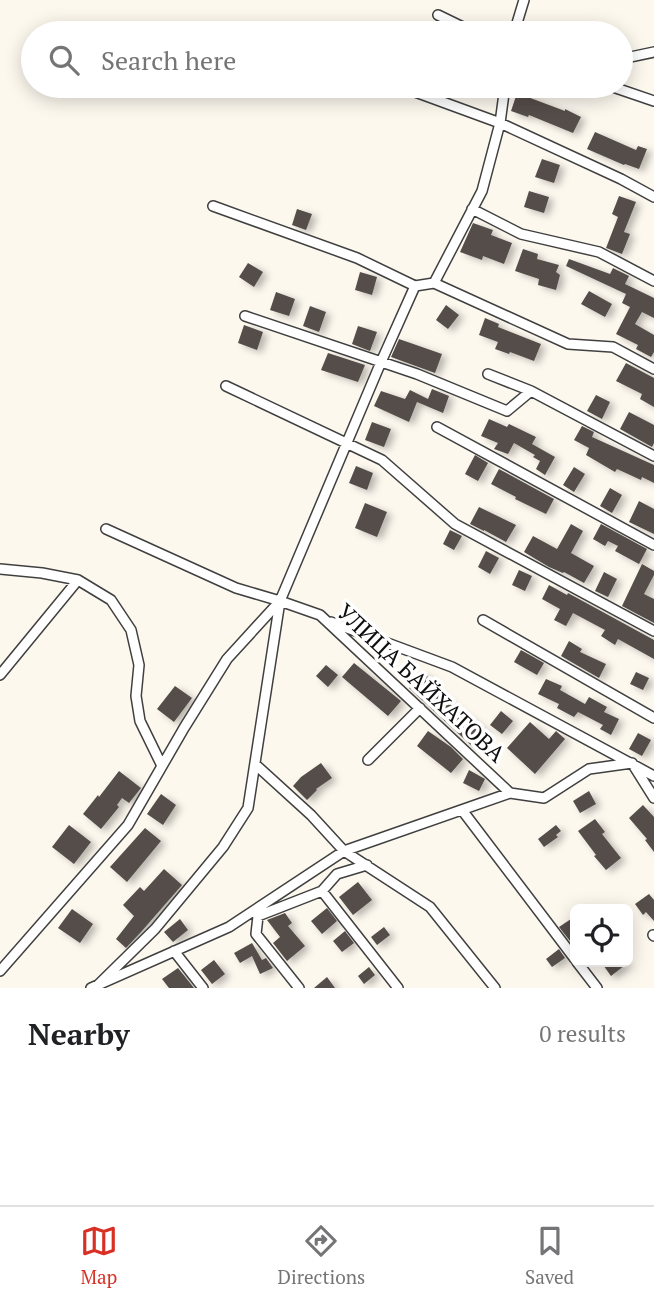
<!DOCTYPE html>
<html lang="en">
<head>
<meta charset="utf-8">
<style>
	:root { --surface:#fff; --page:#f2f2f2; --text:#202124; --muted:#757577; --line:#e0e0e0; --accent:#d93025 }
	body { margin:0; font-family:"PT Serif",serif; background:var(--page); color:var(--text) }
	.controls { position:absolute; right:21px; bottom:21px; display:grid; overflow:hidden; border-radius:10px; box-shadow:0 4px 18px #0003 }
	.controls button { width:63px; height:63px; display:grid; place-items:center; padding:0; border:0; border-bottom:2px solid var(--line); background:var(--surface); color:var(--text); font:35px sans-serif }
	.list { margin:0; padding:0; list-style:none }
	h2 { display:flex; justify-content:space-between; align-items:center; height:91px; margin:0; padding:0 28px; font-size:30px }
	h2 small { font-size:23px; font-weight:400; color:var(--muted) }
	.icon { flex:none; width:38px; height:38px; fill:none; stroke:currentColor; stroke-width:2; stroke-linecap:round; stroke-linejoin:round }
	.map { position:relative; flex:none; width:654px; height:988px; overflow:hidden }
	.search { position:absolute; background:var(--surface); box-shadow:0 4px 18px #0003; left:21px; right:21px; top:21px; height:77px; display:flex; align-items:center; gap:18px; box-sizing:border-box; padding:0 24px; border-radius:38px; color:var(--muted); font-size:26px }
	.sheet { height:217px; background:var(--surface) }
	nav { display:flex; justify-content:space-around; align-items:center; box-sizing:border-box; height:98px; border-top:2px solid var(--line); background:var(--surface); font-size:19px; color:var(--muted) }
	nav a { display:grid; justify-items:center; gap:4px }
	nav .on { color:var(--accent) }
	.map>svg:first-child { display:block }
	.building { fill:#544d4a; filter:url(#shadow) }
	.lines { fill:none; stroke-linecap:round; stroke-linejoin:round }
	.street-casing { stroke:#404040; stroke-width:12 }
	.street { stroke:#fff; stroke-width:9 }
	.labels { text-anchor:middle; stroke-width:7; stroke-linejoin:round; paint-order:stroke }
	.street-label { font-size:23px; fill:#0d0d0d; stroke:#fff }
</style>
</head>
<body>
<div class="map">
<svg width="654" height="988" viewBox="0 0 654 988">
	<defs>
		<filter id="shadow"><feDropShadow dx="5" dy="3" stdDeviation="3.5" flood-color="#0004"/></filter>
	</defs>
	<rect width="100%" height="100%" fill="#fdf8ee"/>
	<path class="building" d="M517 93 565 111V109L581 117 573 133 529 115 528 117 511 111Z
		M595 132 636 150 638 146 647 149 639 169 625 164 624 165 587 149Z
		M542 159 560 165 554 183 535 177Z
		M529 191 549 197 544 213 524 207Z
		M619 196 636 202 624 232 630 234 622 254 606 248 618 217 612 214Z
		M297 209 312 214 306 230 292 225Z
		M473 223 493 230 491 235 512 243 504 264 483 256 482 260 460 252Z
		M523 249 538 254 537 259 559 265 556 272 560 275 556 290 538 285 539 279 515 271Z
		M569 259 610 274 613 268 629 276 625 284 654 298V318L642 312 635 324 654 335V352L651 357 636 349 638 345 616 334 630 307 622 303 626 294 566 266Z
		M248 263 263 272 254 287 239 277Z
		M360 272 377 277 372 295 355 290Z
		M589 291 612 304 605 317 581 304Z
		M276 292 295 299 289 316 270 310Z
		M446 305 459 315 448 329 436 320Z
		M310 306 326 312 319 332 303 326Z
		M485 318 499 324 498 327 541 344 534 361 510 352 509 354 495 349 498 342 479 335Z
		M244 325 263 332 257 350 238 343Z
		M358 326 377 332 370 351 352 344Z
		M399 339 442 354 435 373 391 357Z
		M328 353 365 365 358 382 321 370Z
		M626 363 654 378V407L640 399 642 394 616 381Z
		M432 389 449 396 443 413 417 402 409 422 374 406 381 391 405 399 410 390 428 399Z
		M596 395 610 402 602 419 587 411Z
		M629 412 654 425V443L652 447 620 429Z
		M489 419 507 427 509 424 536 437 532 444 555 457 545 475 536 469 540 461 533 457 535 455 514 443 508 454 494 449 498 443 481 436Z
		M372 422 391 429 384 447 365 440Z
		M582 426 594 432 592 437 654 465V483L642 477 641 480 617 469 615 472 586 455 589 448 574 440Z
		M475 455 488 463 478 481 465 474Z
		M356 466 373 473 367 490 349 483Z
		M574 467 585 474 574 492 563 485Z
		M499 469 554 499 546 514 515 499 516 497 491 484Z
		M610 488 622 495 612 513 600 506Z
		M639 501 654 509V534L629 522Z
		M365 503 387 512 377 537 355 528Z
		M479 507 516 525 506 542 484 530V531L470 524Z
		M571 524 583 531 571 553 594 566 584 583 564 572 563 573 549 567 524 552 533 536 557 549Z
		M601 524 647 549 639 564 615 551 618 546 608 541 605 546 593 539Z
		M450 530 462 536 454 550 443 544Z
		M486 551 499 558 490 574 478 567Z
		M642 564 654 571V575L644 594 654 599V623L622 606Z
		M519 570 532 576 525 591 512 585Z
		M604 572 617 579 608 597 595 591Z
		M549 585 567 595 568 593 654 640V659L618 639 615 645 601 636 605 630 573 613 566 626 554 620 560 609 542 599Z
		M569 641 582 649 580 652 606 664 599 678 561 656Z
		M521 650 544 663 537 675 514 662Z
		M354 663 401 701 388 716 342 677Z
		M326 665 338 675 328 687 316 676Z
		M422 672 433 681 430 684 454 706 486 730 473 747 409 688Z
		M636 672 649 678 643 690 630 684Z
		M546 679 562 686 560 690 585 704 589 697 607 707 604 712 619 719 611 735 600 729 603 725 578 712 574 717 557 708 559 704 538 694Z
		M175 686 192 698 174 722 157 709Z
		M501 711 513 721 502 734 490 725Z
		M530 722 549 739 556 731 565 739 535 774 507 748Z
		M428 731 451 747 463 759 451 773 417 746Z
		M638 733 651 740 642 756 629 749Z
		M321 763 332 778 316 789 317 790 307 800 293 786 301 777Z
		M469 770 485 779 479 791 463 783Z
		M119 771 141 788 129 803 122 798 117 805 119 807 101 829 83 814 98 795 99 797Z
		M589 791 596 804 580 813 573 801Z
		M161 794 176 805 163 825 147 814Z
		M643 805 654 817V852L645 840 647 839 629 818Z
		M595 819 605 832 602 834 621 858 606 870 594 856 596 855 578 831Z
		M69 825 91 842 74 864 52 847Z
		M556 825 561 831 556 835 558 837 544 847 538 839Z
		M145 828 161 841 127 882 110 867Z
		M164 869 182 885 141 932 126 948 116 939 134 916 123 905 140 887 144 891Z
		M358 882 372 900 353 915 339 897Z
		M649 894 654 900V921L646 912 643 915 635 904Z
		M327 908 337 921 322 934 311 921Z
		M72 909 93 924 80 943 58 928Z
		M285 913 292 923 288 926 305 946 287 961 273 943 280 937 267 920Z
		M180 919 188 930 173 942 164 932Z
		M571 919 575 926V937L570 941 559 927Z
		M384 927 390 935 377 945 371 937Z
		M345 931 354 943 342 952 333 941Z
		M252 943 262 960 266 958 273 968 260 974 252 956 240 963 234 953Z
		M559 949 565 958 552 967 546 959Z
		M214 960 225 974 212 984 201 970Z
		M601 962H629L611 976Z
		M369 967 375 975 364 984 358 976Z
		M178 968 194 988H169L162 979Z
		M327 977 335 988H314Z"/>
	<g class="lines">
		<g class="street-casing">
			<path id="street" d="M438 15 475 33
				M514 33 524 0
				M621 59 654 52
				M399 86 500 123 621 179 654 197
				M610 86 654 101
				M213 206 357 258 415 286
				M472 209 521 234 599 252 654 281
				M434 283 482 191 500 123 505 86
				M245 316 417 374 507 411 531 391
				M488 374 531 391 654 456
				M226 386 382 460 455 524 654 631
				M437 427 654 545
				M106 529 236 588 280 601
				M0 569 42 573 78 580 111 600 131 630 139 665 136 696 140 721 162 766
				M483 620 654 718
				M331 622 452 667 654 776
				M0 675 78 580
				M368 760 420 708
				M256 765 311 815 344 851 430 907 495 988
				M462 810 575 959
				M322 891 398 988
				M653 935 654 936
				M174 951 203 988
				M577 962 597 988
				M0 971 128 825 184 728 227 659 280 601 381 362 415 286 434 283 568 344 613 347 654 369
				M97 986 155 929 223 847 248 808 280 601 320 615 510 793 544 798 589 769 632 763 654 798
				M91 988 229 927 344 851 510 793
				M299 988 256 934 258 916 322 891 337 874 367 865"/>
		</g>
		<use href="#street" class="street"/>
	</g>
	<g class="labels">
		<g class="street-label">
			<text transform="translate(421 683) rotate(43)" y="8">УЛИЦА БАЙХАТОВА</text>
		</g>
	</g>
</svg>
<div class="controls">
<button><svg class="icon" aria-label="locate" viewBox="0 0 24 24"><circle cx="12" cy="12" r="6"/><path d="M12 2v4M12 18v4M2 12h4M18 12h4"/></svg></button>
</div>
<div class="search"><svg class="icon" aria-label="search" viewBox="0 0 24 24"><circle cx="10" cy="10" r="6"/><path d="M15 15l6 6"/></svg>Search here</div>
</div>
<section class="sheet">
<h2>Nearby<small>0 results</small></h2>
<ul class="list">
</ul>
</section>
<nav>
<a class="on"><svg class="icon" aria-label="map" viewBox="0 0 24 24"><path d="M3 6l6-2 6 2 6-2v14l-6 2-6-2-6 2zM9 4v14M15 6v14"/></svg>Map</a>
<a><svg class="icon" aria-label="directions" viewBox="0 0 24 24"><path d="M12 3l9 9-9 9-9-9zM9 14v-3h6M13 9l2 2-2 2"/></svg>Directions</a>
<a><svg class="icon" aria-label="saved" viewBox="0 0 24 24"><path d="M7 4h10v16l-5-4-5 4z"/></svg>Saved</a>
</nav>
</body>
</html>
